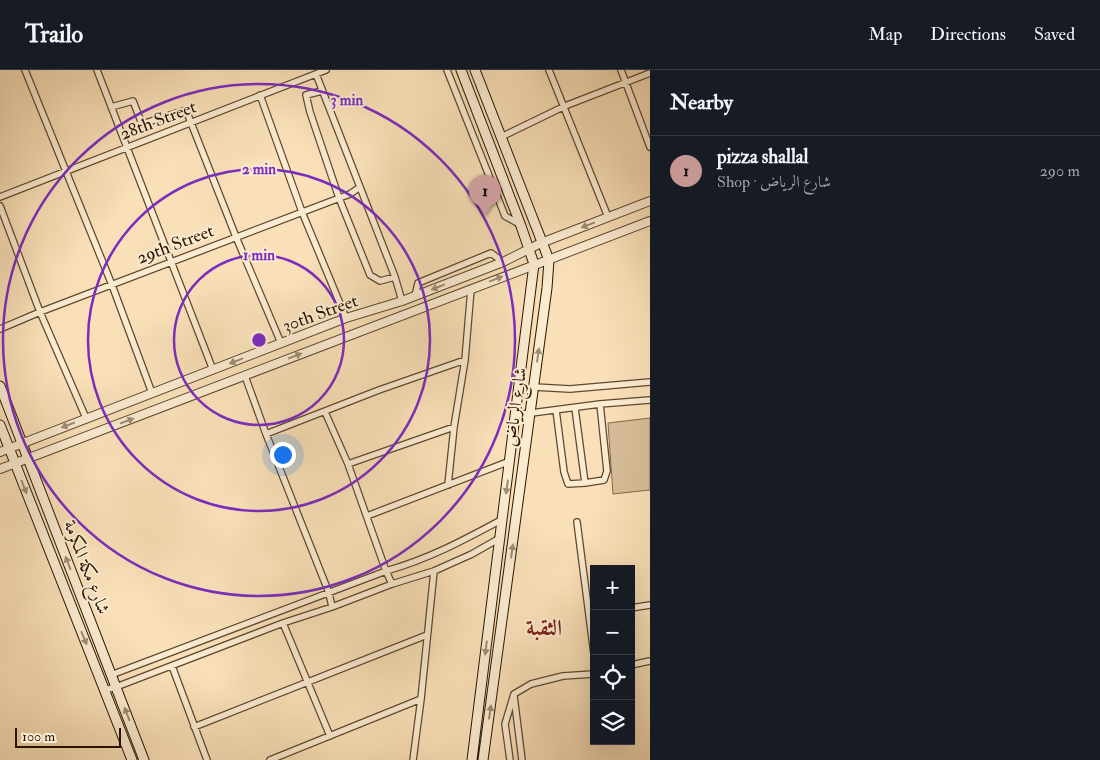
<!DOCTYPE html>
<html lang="en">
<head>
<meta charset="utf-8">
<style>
	:root { --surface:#171b24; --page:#20242c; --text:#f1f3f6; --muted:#9ea1a6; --line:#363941; --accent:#c59692 }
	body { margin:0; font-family:"IM FELL Double Pica",Amiri,serif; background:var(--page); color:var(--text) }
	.controls { position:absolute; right:15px; bottom:15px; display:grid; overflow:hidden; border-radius:0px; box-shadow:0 5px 20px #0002 }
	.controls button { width:45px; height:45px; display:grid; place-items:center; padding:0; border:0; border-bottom:1px solid var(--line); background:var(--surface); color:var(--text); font:25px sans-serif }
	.scale { position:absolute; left:15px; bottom:12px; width:106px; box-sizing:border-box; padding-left:5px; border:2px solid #2b1500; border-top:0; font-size:14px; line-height:18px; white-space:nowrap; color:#2b1500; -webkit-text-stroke:4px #fbebd1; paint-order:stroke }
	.you { position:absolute; left:282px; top:384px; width:18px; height:18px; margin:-12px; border:4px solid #fff; border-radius:50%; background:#1a73e8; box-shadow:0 0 0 8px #1a73e833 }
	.badge { display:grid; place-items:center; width:32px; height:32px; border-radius:50%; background:var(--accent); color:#111; font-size:16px; font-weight:700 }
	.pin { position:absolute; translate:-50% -41px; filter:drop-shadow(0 1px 2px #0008) }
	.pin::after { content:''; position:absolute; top:26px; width:18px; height:15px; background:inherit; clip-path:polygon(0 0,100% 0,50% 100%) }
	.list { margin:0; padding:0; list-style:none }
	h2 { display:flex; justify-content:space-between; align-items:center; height:65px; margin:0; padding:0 20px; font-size:21px }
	h2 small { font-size:16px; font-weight:400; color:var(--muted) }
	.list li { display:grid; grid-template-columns:32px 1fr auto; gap:15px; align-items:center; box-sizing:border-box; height:70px; padding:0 20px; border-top:1px solid var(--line) }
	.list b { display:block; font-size:19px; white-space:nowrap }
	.list p { margin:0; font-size:16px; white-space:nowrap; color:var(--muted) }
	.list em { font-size:16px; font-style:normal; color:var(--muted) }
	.icon { flex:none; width:28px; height:28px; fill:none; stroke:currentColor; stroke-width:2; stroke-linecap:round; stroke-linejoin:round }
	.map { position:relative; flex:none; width:650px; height:690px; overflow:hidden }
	header { display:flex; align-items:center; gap:30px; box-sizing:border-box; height:70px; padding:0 25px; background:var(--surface); border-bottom:1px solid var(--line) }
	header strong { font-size:24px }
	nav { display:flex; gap:28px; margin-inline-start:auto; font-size:18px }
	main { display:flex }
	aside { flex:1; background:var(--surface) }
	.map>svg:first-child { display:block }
	.green { fill:#d6bd99; stroke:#80694c }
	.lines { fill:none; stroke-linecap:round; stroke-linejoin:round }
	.minor-casing { stroke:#5e482e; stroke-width:8 }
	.tertiary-casing { stroke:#5e482e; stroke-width:10 }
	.secondary-casing { stroke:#2b1500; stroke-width:11 }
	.minor { stroke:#fbebd1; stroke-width:5.5 }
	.tertiary { stroke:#fbebd1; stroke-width:8 }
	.secondary { stroke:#fbebd1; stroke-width:9 }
	.oneway { fill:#9d8b73 }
	.ring { fill:none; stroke:#7b2cbf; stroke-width:2.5 }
	.labels { text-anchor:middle; stroke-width:4; stroke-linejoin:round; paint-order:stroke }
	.street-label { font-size:18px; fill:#2b1500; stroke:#fbebd1 }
	.district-label { font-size:22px; font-weight:bold; fill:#7a1f14; stroke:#fbebd1 }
	.centre { fill:#7b2cbf; stroke:#fbebd1; stroke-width:2.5 }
	.ring-label { font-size:15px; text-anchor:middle; font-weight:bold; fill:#7b2cbf; stroke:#fbebd1; stroke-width:4; stroke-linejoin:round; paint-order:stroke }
</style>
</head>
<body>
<header>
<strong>Trailo</strong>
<nav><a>Map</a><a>Directions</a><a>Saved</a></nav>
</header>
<main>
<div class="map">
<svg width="650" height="690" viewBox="0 0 650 690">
	<rect width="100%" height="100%" fill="#f9e0b8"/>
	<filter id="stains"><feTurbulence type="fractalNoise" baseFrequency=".004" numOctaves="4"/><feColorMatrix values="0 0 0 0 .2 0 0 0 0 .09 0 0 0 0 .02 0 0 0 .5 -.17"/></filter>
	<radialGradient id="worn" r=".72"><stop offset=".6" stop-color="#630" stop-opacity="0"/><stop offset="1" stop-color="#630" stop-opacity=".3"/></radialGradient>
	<path class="green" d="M650 348V420L613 424 608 353Z"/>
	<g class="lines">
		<g class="minor-casing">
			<path id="minor" d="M25 0 112 215 152 323
				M97 0 213 300
				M447 0 505 146 521 155
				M549 0 608 147
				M621 0 650 77
				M316 4 395 207 402 231
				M322 21 306 25 310 42 339 128 370 205 380 211 395 207
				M260 25 302 142 346 248
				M111 37 133 31 142 54 186 40 236 167 281 273
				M501 67 565 36 650 3
				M0 127 326 0
				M0 136 40 242 86 348
				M415 226 418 213 491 183 503 192
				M0 259 40 242 350 124 360 117
				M245 306 266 364 329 523 332 537
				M534 317 570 319 650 312
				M575 338 585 413
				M556 340 564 402 568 414 585 413 604 410 607 401 600 334
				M325 342 348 394 386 501 392 514
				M516 345 600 334 650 330
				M266 364 379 320 465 290
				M348 394 454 357
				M448 415 454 357 465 290 471 219
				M367 446 510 391
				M577 452 594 584
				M631 538 650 535
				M283 553 330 666
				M631 595 650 591
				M172 596 207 690
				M111 605 386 501C429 489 464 470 503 449
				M105 620 116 617 283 553 332 537 392 514 434 501 472 484 500 468
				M514 626 522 690
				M194 657 427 565
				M270 690 421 629
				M413 690 421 629 434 501
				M510 690 505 654 514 624 531 614 563 606 594 604"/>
		</g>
		<g class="tertiary-casing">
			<path id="tertiary" d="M0 382 346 248 402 231 503 192 541 173 650 131
				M0 399 650 151"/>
		</g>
		<g class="secondary-casing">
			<path id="secondary" d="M461 0 521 156 534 194 472 690
				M475 0 549 190 547 218 483 690
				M0 316 144 690
				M0 355 132 690"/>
		</g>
		<use href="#minor" class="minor"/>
		<use href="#tertiary" class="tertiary"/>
		<use href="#secondary" class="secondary"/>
	</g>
	<defs><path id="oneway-solid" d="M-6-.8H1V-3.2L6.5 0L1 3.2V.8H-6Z" transform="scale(1.25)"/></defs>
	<g class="oneway">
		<use href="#oneway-solid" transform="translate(588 155) rotate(159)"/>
		<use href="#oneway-solid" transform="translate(496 209) rotate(-21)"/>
		<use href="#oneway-solid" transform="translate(438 217) rotate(159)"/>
		<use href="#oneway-solid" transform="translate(538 285) rotate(-82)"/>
		<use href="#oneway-solid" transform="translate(295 286) rotate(-21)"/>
		<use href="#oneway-solid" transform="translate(236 291) rotate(159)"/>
		<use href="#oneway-solid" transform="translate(127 351) rotate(-21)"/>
		<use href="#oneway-solid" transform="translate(68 355) rotate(159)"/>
		<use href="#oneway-solid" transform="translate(24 417) rotate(69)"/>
		<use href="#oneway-solid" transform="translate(507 417) rotate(98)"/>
		<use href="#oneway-solid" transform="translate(512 481) rotate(-82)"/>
		<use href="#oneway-solid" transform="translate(68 493) rotate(-111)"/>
		<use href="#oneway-solid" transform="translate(84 568) rotate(68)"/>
		<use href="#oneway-solid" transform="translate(486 578) rotate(97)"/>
		<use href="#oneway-solid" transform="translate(490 642) rotate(-82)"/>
		<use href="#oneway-solid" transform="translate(127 644) rotate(-111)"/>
	</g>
	<g class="ring">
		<circle cx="259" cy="270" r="85"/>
		<circle cx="259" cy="270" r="171"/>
		<circle cx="259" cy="270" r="256"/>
	</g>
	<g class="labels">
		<g class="street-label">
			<text transform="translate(158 50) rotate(-21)" y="6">28th Street</text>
			<text transform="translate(175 174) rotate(-21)" y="6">29th Street</text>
			<text transform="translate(320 243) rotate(-20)" y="6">30th Street</text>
			<text transform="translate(515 337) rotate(-82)" y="6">شارع الرياض</text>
			<text transform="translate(87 497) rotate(69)" y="6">شارع مكة المكرمة</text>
		</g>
		<g class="district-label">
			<text x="544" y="565">الثقبة</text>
		</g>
	</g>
	<circle cx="259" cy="270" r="8" class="centre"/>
	<g class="ring-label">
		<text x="347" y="35">3 min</text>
		<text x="259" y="104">2 min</text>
		<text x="259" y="190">1 min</text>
	</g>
	<rect width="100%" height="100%" filter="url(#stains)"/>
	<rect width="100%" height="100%" fill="url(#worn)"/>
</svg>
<div class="controls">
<button>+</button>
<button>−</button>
<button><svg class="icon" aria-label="locate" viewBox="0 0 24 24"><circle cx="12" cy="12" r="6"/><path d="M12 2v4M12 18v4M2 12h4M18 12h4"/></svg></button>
<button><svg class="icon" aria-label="layers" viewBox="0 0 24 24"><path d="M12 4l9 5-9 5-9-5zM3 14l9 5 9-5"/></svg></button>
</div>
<div class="scale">100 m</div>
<div class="you"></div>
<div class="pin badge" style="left:485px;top:146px">1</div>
</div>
<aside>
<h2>Nearby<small></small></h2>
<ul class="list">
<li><span class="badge">1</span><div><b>pizza shallal</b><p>Shop · شارع الرياض</p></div><em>290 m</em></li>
</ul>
</aside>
</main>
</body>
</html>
